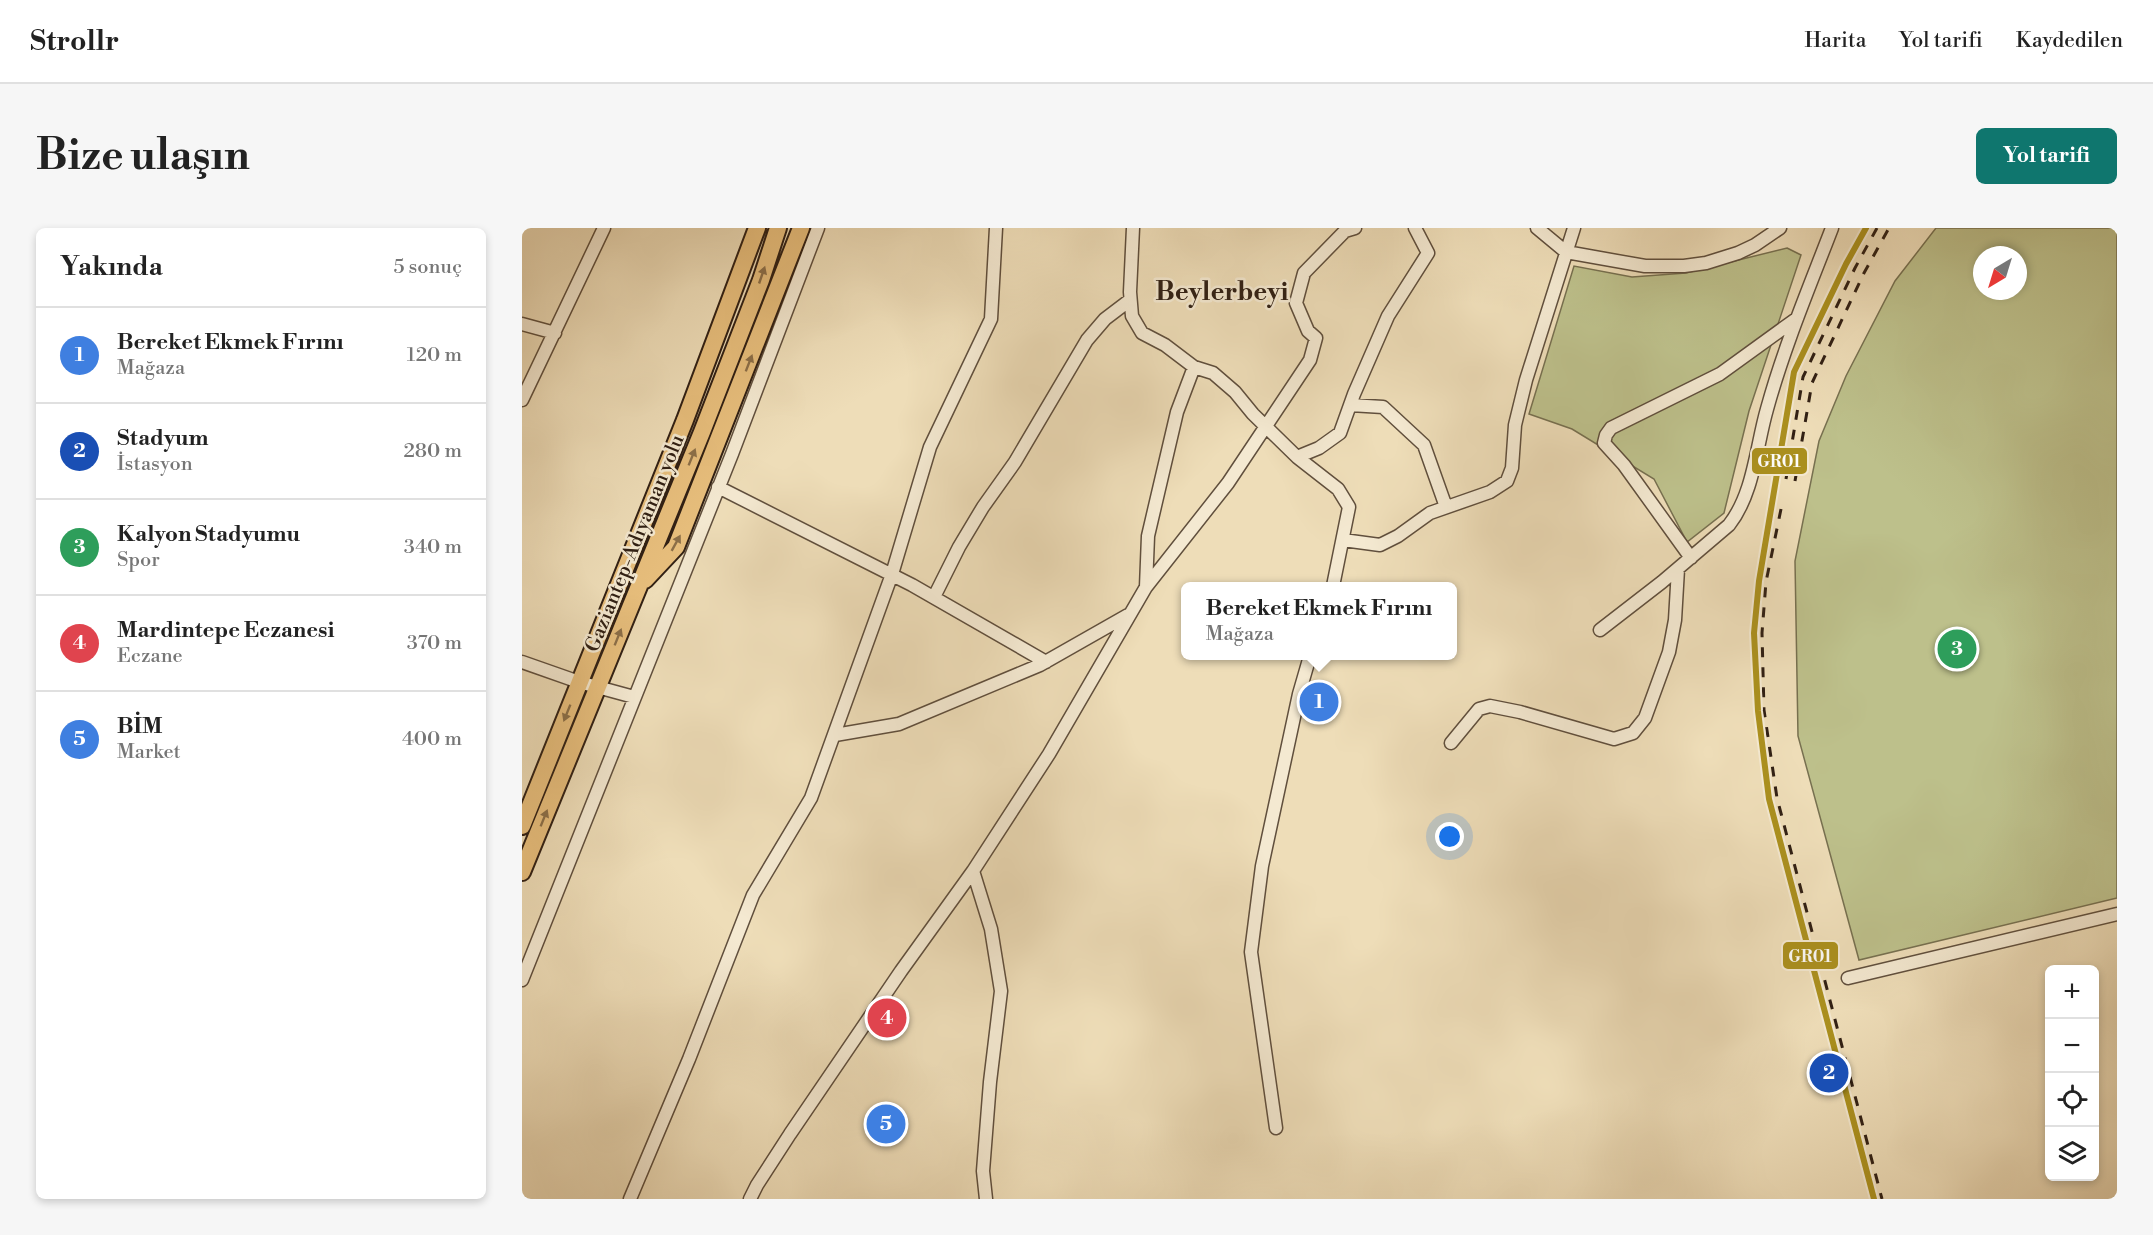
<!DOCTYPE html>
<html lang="tr">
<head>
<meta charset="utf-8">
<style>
	:root { --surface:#fff; --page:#f6f6f6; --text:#222; --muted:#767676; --line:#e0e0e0; --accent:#0f766e }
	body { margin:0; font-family:"Libre Bodoni",serif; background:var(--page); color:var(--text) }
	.controls { position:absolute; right:18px; bottom:18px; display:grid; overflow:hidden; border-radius:9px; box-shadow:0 3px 9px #0003 }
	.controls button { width:54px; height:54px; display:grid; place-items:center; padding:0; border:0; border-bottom:2px solid var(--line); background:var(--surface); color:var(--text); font:30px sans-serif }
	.compass { position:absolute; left:1451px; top:18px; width:54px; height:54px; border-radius:50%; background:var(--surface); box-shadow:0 3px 9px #0003; rotate:218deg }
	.you { position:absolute; left:928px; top:609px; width:21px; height:21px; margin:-15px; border:4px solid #fff; border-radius:50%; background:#1a73e8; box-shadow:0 0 0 9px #1a73e833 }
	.badge { display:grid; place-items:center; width:39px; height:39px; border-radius:50%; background:var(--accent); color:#fff; font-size:20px; font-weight:700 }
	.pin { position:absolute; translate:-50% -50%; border:3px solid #fff; box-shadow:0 2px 6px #0006 }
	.popup { position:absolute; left:659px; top:354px; width:276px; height:78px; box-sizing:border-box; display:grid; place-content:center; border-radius:9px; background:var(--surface); filter:drop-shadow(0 2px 4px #0005); font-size:20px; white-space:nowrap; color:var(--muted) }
	.popup b { font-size:22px; color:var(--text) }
	.popup::after { content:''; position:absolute; left:50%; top:100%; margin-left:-12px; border:12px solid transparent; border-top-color:var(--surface) }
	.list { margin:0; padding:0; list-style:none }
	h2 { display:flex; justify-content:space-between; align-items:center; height:78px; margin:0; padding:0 24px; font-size:26px }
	h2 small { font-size:20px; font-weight:400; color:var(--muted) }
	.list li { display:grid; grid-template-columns:39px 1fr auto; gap:18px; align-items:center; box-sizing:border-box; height:96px; padding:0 24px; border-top:2px solid var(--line) }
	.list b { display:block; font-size:22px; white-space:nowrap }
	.list p { margin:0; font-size:20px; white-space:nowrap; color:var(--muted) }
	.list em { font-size:20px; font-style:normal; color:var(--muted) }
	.icon { flex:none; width:33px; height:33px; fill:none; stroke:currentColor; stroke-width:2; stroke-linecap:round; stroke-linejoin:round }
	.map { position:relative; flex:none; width:1595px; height:971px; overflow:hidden; border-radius:9px }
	header { display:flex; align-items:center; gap:36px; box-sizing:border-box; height:84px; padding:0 30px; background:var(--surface); border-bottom:2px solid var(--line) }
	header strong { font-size:28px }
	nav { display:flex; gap:33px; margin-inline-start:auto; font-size:21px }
	.intro { display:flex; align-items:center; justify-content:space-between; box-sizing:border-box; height:144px; padding:0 36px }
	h1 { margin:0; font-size:42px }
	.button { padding:15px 27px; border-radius:9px; background:var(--accent); color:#fff; font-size:21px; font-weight:700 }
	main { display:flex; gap:36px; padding:0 36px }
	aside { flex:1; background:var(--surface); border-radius:9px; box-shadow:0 3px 9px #0003 }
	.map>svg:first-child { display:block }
	.green { fill:#bdc08b; stroke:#777050; stroke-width:1.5; fill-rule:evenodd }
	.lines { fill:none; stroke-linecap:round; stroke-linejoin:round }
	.minor-casing { stroke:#604f3d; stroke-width:15 }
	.highway-casing { stroke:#312014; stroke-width:20 }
	.minor { stroke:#f4e9d1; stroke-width:12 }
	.highway { stroke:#e7be7c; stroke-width:16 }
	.rail { stroke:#312014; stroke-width:3; stroke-dasharray:10 10; stroke-linecap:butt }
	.rail-1-casing { stroke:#f4e9d1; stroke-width:10 }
	.rail-1 { stroke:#ab901e; stroke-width:6 }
	.oneway { fill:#8c6f48 }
	.labels { text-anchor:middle; stroke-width:5; stroke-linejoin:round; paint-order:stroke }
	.street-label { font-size:20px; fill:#312014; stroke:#f4e9d1 }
	.district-label { font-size:26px; font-weight:bold; fill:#312014; stroke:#f4e9d1 }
	.line-badge { stroke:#f4e9d1; stroke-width:2 }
	.badge-label { font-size:16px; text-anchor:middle; font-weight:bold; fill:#fff }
</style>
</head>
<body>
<header>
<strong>Strollr</strong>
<nav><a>Harita</a><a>Yol tarifi</a><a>Kaydedilen</a></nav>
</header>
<div class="intro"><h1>Bize ulaşın</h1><a class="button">Yol tarifi</a></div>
<main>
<aside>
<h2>Yakında<small>5 sonuç</small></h2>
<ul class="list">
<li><span class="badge" style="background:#3f7fe0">1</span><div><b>Bereket Ekmek Fırını</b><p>Mağaza</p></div><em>120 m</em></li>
<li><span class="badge" style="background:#1a4fb4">2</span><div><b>Stadyum</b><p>İstasyon</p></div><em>280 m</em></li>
<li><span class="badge" style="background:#2e9e5b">3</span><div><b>Kalyon Stadyumu</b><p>Spor</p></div><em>340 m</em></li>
<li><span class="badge" style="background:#e0444e">4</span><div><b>Mardintepe Eczanesi</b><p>Eczane</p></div><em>370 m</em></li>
<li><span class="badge" style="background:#3f7fe0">5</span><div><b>BİM</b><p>Market</p></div><em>400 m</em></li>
</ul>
</aside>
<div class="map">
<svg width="1595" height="971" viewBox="0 0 1595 971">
	<rect width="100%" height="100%" fill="#eeddb8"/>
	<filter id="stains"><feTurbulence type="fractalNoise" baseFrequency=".00333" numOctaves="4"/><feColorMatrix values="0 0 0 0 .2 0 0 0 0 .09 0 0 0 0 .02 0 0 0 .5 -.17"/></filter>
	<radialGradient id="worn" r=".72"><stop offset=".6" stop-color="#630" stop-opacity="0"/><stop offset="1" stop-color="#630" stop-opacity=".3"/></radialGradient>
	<path class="green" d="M1414 0H1595V670L1337 732 1276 508 1273 333 1297 213 1324 148 1373 53ZM1460 27H1496V63H1460Z
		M1265 20 1279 27 1227 183 1202 285 1165 314 1132 251 1050 201 1007 186 1052 38 1110 49 1164 45Z"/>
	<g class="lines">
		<g class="minor-casing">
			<path id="minor" d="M611 0 608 64 610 88 620 105 643 117 672 139 691 145 713 164 731 186 775 229 816 261 827 279 811 358
				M1015 0 1044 24 1123 38H1162L1184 35 1216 25 1233 17 1258 0
				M0 96 33 105
				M0 172 82 0
				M828 177 861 179 902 217 924 279
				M775 229 797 220 818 205 832 166 866 88 906 25 893 0
				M196 259 390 357 524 434
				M821 312 858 317 876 308 908 285 968 264 985 253 990 240 993 197 1004 152 1052 0
				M1169 330 1102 237 1082 215 1084 207 1089 200 1198 146 1274 91
				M624 359 626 308 655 184 672 139
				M412 369 437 319 461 279 493 234 565 112 583 91 608 72
				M1078 402 1140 354 1207 297C1232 265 1234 219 1245 181 1262 119 1287 60 1310 0
				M0 434 57 454 112 469
				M313 507 377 496 518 437 606 387
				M929 515 957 481 968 478 998 484 1092 511 1111 505 1123 490 1147 424 1153 392 1156 341
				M451 643 469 701 479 763 468 854 461 943 464 971
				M1326 750 1595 686
				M0 752 210 226 296 0
				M754 900 729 724 740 638 777 466 788 428
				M108 971 167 831 231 667 289 570 370 346 408 219 469 91 474 0
				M228 971 235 957 268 906 379 743 451 643 527 526 624 359 706 255 788 132 794 110 786 103 774 75 782 45 823 3 833 0"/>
		</g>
		<g class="highway-casing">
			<path id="highway" d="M123 352 154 319 279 0
				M0 598 163 192 235 0
				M0 644 180 204 239 52 256 0"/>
		</g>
		<use href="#minor" class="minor"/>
		<use href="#highway" class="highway"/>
		<path class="rail" d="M1264 251 1281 149 1333 40 1355 0
			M1273 253 1290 155 1342 45 1367 0
			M1259 281 1244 354 1240 405 1242 482 1255 570 1360 971"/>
		<g class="rail-1-casing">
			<path id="rail-1" d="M1344 0 1324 36 1272 144 1237 353 1232 405 1236 483 1247 571 1352 971"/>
		</g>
		<use href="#rail-1" class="rail-1"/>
	</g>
	<defs><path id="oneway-solid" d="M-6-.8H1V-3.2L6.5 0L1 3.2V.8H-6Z" transform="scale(1.5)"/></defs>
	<g class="oneway">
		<use href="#oneway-solid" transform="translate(240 47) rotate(-71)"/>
		<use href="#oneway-solid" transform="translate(227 135) rotate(-69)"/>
		<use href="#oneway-solid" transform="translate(170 229) rotate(-68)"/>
		<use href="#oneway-solid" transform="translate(154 315) rotate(-61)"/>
		<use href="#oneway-solid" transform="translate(96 409) rotate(-68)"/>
		<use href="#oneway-solid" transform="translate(45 485) rotate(112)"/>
		<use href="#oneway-solid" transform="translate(22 590) rotate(-68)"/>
	</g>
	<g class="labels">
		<g class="street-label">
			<text transform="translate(112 315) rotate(-68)" y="7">Gaziantep-Adıyaman yolu</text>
		</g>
		<g class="district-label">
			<text x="700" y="72">Beylerbeyi</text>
		</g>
	</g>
	<g class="line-badge">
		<rect x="1229" y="219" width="57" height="28" rx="6" fill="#ab901e"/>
		<rect x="1260" y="713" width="57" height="29" rx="6" fill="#ab901e"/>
	</g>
	<g class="badge-label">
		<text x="1257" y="239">GR01</text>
		<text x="1288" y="734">GR01</text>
	</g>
	<rect width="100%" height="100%" filter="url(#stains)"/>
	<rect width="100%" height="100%" fill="url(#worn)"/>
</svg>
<div class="controls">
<button>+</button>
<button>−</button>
<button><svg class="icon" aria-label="locate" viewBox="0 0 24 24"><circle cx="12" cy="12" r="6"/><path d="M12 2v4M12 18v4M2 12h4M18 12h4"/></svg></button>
<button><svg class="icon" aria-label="layers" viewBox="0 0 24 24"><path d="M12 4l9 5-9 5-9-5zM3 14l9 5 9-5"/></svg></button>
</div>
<svg class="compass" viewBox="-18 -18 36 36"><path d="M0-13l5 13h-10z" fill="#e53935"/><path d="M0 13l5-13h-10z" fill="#767676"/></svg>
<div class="you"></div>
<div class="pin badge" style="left:797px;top:474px;background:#3f7fe0">1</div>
<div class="popup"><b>Bereket Ekmek Fırını</b>Mağaza</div>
<div class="pin badge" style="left:1307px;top:845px;background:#1a4fb4">2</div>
<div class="pin badge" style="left:1435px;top:421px;background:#2e9e5b">3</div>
<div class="pin badge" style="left:365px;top:790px;background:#e0444e">4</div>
<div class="pin badge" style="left:364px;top:896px;background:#3f7fe0">5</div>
</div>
</main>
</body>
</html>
